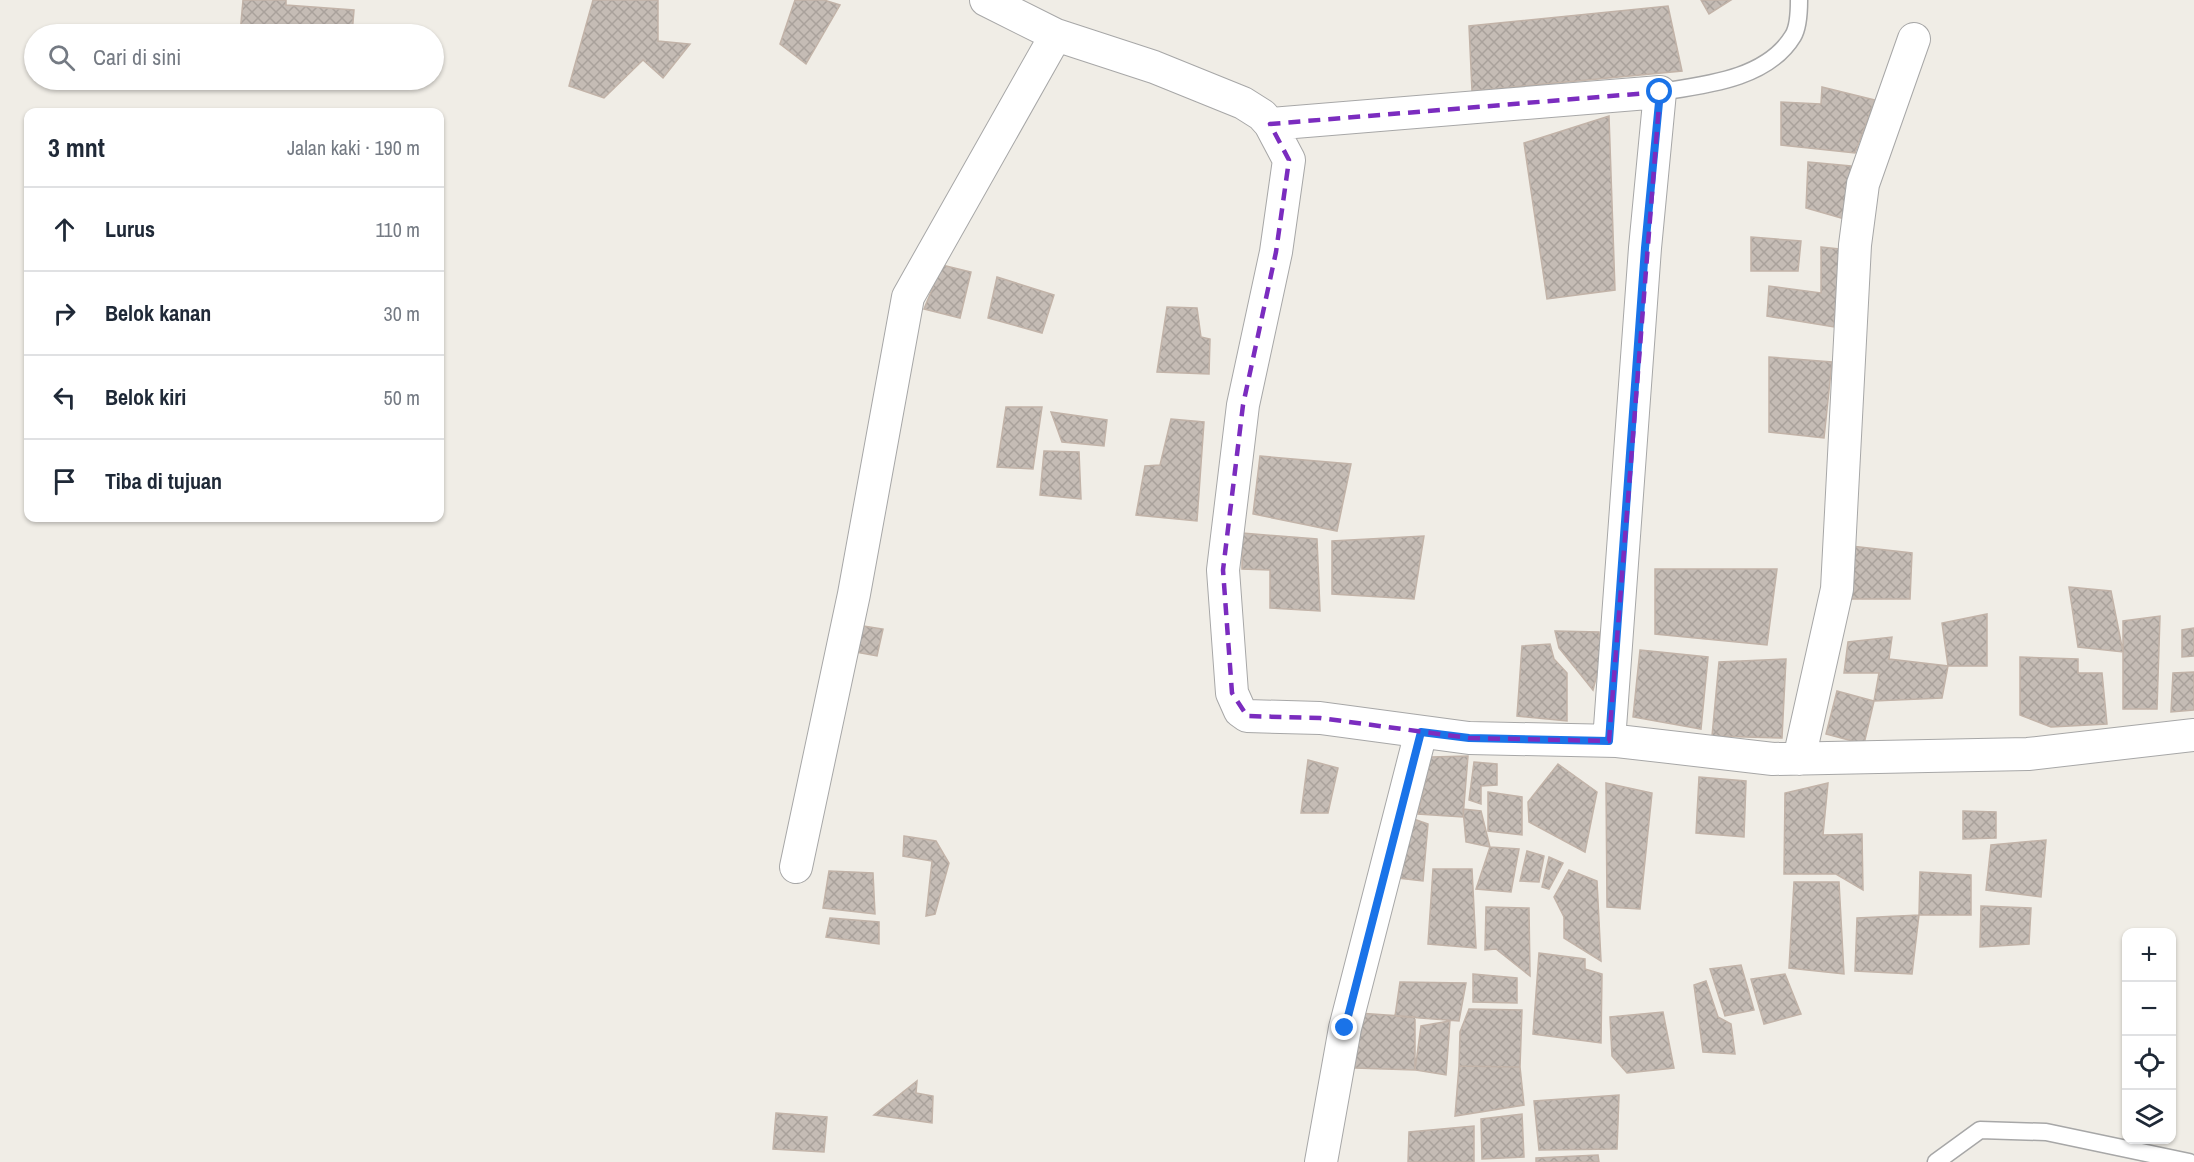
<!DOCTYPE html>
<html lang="id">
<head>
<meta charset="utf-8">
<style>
	:root { --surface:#fff; --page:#f6f6f7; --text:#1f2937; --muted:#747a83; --line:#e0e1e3 }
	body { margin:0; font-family:"Archivo Narrow",sans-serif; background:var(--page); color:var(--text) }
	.controls { position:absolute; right:18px; bottom:18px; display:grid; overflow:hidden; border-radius:12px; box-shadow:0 2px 4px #0004 }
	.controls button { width:54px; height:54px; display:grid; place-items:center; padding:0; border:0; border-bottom:2px solid var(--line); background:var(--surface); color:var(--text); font:30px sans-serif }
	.stop { position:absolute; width:18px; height:18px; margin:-14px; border:4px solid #1a73e8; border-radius:50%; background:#fff }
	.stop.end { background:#1a73e8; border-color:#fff; box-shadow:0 2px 6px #0008 }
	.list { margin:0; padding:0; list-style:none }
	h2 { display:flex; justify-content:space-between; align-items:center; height:78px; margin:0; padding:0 24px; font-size:26px }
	h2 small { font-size:20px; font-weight:400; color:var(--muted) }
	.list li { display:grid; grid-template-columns:39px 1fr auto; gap:18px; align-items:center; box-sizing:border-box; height:84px; padding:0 24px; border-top:2px solid var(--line) }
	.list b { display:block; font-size:22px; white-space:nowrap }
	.list em { font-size:20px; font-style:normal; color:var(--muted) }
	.icon { flex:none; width:33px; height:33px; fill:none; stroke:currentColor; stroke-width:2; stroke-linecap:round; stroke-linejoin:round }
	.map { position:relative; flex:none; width:2194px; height:1162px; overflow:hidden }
	.search { position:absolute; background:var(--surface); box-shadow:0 2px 4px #0004; left:24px; top:24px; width:420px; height:66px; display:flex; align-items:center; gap:15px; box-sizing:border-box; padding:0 21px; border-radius:33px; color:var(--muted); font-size:22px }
	.panel { position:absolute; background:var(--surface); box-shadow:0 2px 4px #0004; left:24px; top:108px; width:420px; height:414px; border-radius:12px }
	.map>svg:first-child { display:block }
	.building { fill:url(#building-cross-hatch); stroke:#c2b3a8; stroke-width:1.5 }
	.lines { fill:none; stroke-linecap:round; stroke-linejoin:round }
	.service-casing { stroke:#a7a7a7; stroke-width:19 }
	.minor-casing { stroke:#a7a7a7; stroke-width:34 }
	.service { stroke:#fff; stroke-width:16 }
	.minor { stroke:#fff; stroke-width:32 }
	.route { stroke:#1a73e8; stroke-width:8 }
	.marked { fill:none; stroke:#7b2cbf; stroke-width:4.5; stroke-dasharray:12 8; stroke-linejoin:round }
</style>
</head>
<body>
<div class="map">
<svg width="2194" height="1162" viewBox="0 0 2194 1162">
	<defs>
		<pattern id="building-cross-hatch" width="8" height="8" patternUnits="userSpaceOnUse" patternTransform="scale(1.5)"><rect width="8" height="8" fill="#c5bcb5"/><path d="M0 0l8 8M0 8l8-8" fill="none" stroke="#a9a19b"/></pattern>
	</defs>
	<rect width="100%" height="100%" fill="#f0ede6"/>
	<path class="building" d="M243 0H286V5L354 10 352 34H240Z
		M593 0H658V41L690 44 663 78 643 60 604 98 569 86Z
		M795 0H824L840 5 806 64 780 44Z
		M1701 0H1731L1709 14Z
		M1668 6 1682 71 1472 91 1469 26Z
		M1822 87 1875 100 1855 153 1781 145V102L1821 104Z
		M1609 116 1615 290 1547 299 1524 143Z
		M1808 162 1851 166 1855 222 1806 208Z
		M1751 237 1801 241 1798 271H1751Z
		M1821 247 1839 249 1834 327 1767 316 1769 286 1821 293Z
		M942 265 971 272 960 318 924 309Z
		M997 277 1054 295 1042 333 988 318Z
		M1167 307 1197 308 1201 337 1210 339 1209 374 1157 372Z
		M1769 357 1832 362 1824 438 1769 432Z
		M1006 407H1042L1033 469 997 467Z
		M1051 412 1107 420 1104 446 1062 442Z
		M1171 419 1204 422 1197 521 1136 515 1145 466 1160 465Z
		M1044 451 1079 452 1081 499 1040 495Z
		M1260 456 1351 464 1337 531 1253 514Z
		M1242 533 1317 539 1320 611 1270 608V570L1242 569Z
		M1424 536 1414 599 1332 594V541Z
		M1851 546 1912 553 1910 599H1851Z
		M1655 569H1777L1767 645 1655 634Z
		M2069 587 2111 591 2123 652 2078 647Z
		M1987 614V666H1948L1942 623Z
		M2160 616 2157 709H2123V621Z
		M857 625 883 629 877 656 855 652Z
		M2194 628V656L2182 657V630Z
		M1555 631 1599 632 1601 659 1593 690 1559 648Z
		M1892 637 1889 659 1948 666 1942 698 1874 701 1879 673H1844L1848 642Z
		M1550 644 1554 659 1567 673V721L1517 716 1522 646Z
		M1640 650 1708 657 1701 729 1633 717Z
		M2020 657 2078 659V673H2102L2107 724 2051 727 2020 715Z
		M1786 659 1782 738 1712 736 1719 662Z
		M2194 672V710L2171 712 2173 673Z
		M1837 691 1874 701 1864 744 1826 734Z
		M1468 756 1463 817 1418 814 1431 757Z
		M1308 760 1338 768 1328 813H1301Z
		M1474 762 1497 764V785L1481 786V804L1469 800Z
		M1558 764 1597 792 1585 852 1529 822 1528 802Z
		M1699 777 1746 781 1744 837 1696 833Z
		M1606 783 1652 793 1640 909 1607 907Z
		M1828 783 1823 835 1862 834 1863 890 1836 874H1784L1785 793Z
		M1488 792 1522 797V835L1488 831Z
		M1463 809 1481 811 1490 847 1466 842Z
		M1963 811 1996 812V838L1963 839Z
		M1408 817 1428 824 1423 881 1398 878Z
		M904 836 936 841 949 863 935 914 926 916 932 861 903 856Z
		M2046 840 2041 897 1986 890 1991 845Z
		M1490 847 1519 849 1511 892 1476 889Z
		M1527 851 1544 856 1539 882 1520 881Z
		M1549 857 1563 863 1549 889 1542 887Z
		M1433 869H1472L1476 948 1428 944Z
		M1569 870 1597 881 1601 961 1564 938V917L1554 897Z
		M829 871 873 873 875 914 823 908Z
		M1920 872 1971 875V915H1919Z
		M1794 882H1839L1844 974 1789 968Z
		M1981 906 2031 908 2029 944 1980 947Z
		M1486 907 1529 908 1530 976 1496 949 1485 950Z
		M1919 915 1912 974 1855 971 1857 918Z
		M830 918 879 922V944L826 937Z
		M1539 953 1585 959V969L1602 974 1601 1043 1533 1034Z
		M1741 965 1754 1010 1725 1016 1710 969Z
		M1473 974 1517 978V1003L1473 1002Z
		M1785 974 1801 1014 1764 1024 1751 979Z
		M1706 981 1718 1017 1731 1024 1735 1054 1703 1052 1694 985Z
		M1400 982 1466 983 1459 1021 1395 1016Z
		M1469 1009 1522 1010 1520 1067 1459 1066 1460 1032Z
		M1663 1012 1674 1068 1627 1073 1612 1056 1610 1017Z
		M1358 1013 1415 1017V1070L1355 1068Z
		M1450 1021 1446 1075 1415 1070 1421 1026Z
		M1459 1066 1520 1067 1524 1105 1455 1116Z
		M917 1081 916 1093 933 1096 932 1123 874 1115Z
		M1619 1095 1617 1149 1539 1150 1534 1101Z
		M776 1113 827 1117 824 1152 773 1149Z
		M1522 1114 1524 1157 1482 1159 1481 1119Z
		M1474 1126V1162H1408L1409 1132Z
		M1598 1155 1599 1162H1536V1158Z"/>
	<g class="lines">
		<g class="service-casing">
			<path id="service" d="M1660 92C1705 85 1767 79 1793 36 1798 28 1799 10 1799 0
				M1936 1162 1980 1130 2046 1132 2189 1162"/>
		</g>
		<g class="minor-casing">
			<path id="minor" d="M986 0 1056 35 1154 67 1243 103 1262 115 1270 124 1289 160 1276 252 1243 405 1223 570 1232 693 1240 711 1247 716 1320 718 1469 738 1617 741 1773 759 2028 754 2194 735
				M1270 124 1660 92 1645 248 1609 741
				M1799 759 1837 589 1855 245 1863 184 1914 39
				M796 867 854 594 908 297 1056 35
				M1321 1162 1345 1028 1421 732"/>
		</g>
		<use href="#service" class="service"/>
		<use href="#minor" class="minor"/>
	</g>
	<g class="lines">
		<path class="route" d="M1345 1028 1421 732 1469 738 1609 741 1645 248 1660 92"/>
	</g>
	<path class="marked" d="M1660 92 1609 741 1469 738 1320 718 1247 716 1232 693 1223 570 1243 405 1276 252 1289 160 1270 124Z"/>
</svg>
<div class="controls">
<button>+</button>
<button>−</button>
<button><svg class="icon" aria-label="locate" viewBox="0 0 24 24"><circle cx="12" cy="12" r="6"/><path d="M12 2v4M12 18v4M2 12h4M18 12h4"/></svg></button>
<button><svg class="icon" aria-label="layers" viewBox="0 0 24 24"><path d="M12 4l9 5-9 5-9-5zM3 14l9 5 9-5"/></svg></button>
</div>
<div class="stop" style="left:1660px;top:92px"></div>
<div class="stop end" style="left:1345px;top:1028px"></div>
<div class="search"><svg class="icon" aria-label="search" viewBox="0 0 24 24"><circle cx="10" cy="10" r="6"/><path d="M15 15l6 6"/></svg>Cari di sini</div>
<section class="panel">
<h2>3 mnt<small>Jalan kaki · 190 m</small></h2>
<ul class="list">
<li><svg class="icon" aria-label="ahead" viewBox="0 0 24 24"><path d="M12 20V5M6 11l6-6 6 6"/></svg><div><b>Lurus</b></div><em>110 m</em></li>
<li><svg class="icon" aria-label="right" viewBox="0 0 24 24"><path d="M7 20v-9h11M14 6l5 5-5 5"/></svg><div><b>Belok kanan</b></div><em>30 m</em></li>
<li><svg class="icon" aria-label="left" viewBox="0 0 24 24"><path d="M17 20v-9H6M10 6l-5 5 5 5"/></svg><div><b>Belok kiri</b></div><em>50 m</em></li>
<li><svg class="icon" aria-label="arrive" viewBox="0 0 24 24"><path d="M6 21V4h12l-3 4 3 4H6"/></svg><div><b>Tiba di tujuan</b></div></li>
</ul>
</section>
</div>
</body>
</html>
